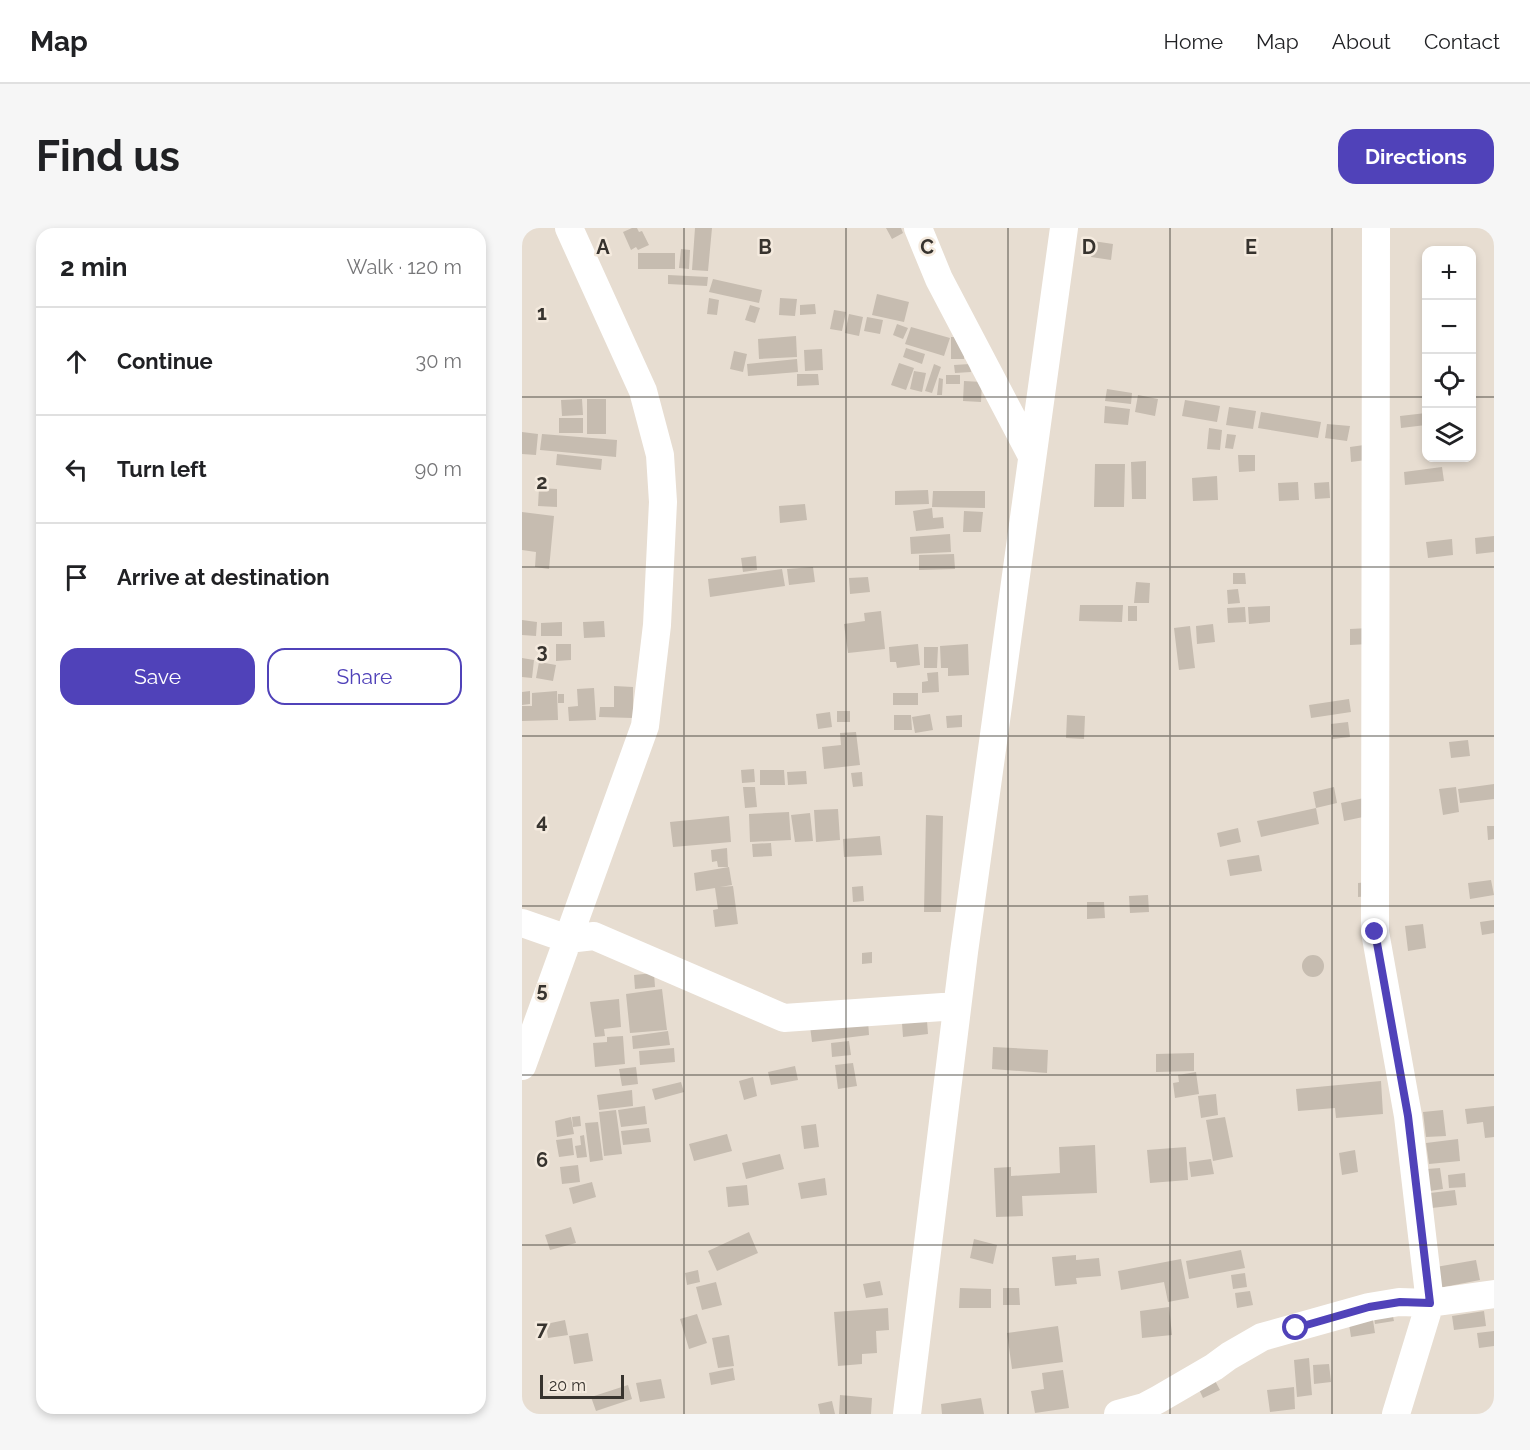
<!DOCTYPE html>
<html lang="en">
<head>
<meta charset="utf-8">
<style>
	:root { --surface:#fff; --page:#f6f6f6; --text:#202124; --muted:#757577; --line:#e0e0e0; --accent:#5042b9 }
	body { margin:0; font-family:Raleway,sans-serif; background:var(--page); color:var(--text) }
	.controls { position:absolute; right:18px; top:18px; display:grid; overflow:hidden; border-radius:12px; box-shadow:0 3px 9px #0003 }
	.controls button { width:54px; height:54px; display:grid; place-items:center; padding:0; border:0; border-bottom:2px solid var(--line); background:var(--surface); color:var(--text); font:30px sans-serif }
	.scale { position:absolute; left:18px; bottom:15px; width:84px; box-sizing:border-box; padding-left:6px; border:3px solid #37332e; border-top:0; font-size:16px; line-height:21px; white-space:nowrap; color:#37332e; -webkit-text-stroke:4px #f4eade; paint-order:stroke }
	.stop { position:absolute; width:18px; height:18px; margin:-14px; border:4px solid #5042b9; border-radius:50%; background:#fff }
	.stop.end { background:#5042b9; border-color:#fff; box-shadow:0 2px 6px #0008 }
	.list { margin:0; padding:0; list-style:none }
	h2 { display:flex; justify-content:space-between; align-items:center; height:78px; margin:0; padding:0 24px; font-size:26px }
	h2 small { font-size:20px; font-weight:400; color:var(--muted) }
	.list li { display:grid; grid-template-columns:39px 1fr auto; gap:18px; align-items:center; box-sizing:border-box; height:108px; padding:0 24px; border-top:2px solid var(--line) }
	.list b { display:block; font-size:22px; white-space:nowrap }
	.list em { font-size:20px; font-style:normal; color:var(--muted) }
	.actions { display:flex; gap:12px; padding:18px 24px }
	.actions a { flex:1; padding:14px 0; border:2px solid var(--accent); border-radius:18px; text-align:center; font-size:21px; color:var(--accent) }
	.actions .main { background:var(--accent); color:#fff }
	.icon { flex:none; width:33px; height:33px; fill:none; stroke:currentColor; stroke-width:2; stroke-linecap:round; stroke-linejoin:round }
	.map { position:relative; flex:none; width:972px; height:1186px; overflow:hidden; border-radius:18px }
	header { display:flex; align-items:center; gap:36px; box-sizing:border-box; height:84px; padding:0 30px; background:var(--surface); border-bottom:2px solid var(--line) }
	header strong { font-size:28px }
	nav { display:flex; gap:33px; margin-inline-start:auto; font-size:21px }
	.intro { display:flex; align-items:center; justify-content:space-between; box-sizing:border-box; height:144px; padding:0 36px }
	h1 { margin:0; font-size:42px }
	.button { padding:15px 27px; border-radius:18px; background:var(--accent); color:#fff; font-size:21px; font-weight:700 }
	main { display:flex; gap:36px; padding:0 36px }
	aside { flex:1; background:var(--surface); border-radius:18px; box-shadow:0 3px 9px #0003 }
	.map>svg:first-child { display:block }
	.building { fill:#c6bcb0 }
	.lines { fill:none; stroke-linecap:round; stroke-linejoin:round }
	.street { stroke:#fff; stroke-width:28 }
	.route { stroke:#5042b9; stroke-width:8 }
	.grid { fill:none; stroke:#37332e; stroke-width:1.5; stroke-opacity:0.55 }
	.grid-label { font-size:20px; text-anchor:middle; font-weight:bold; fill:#37332e; stroke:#f4eade; stroke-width:5; stroke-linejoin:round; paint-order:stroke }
</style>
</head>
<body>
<header>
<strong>Map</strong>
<nav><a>Home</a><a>Map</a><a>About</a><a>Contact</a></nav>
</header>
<div class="intro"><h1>Find us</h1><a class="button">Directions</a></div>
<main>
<aside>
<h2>2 min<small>Walk · 120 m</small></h2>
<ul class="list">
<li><svg class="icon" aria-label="ahead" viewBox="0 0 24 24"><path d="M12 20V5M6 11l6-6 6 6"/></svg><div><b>Continue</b></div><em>30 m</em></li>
<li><svg class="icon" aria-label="left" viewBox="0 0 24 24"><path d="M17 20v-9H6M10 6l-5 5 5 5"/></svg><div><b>Turn left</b></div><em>90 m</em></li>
<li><svg class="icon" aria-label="arrive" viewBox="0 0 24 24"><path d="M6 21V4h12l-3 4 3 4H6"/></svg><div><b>Arrive at destination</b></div></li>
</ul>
<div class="actions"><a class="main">Save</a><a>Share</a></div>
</aside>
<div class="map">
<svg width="972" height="1186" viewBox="0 0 972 1186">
	<rect width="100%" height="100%" fill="#e7ddd1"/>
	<path class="building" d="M110 0H115L117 4 120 3 127 17 116 22 114 19 109 22 101 4Z
		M173 0H190L186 43 170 42Z
		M364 0H379L381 5 370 11Z
		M571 13 591 16 589 32 569 29Z
		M159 21 168 22 167 41 157 40Z
		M116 25H153V41H116Z
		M146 47 186 49 185 58 146 56Z
		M191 51 240 62 237 75 187 64Z
		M355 66 387 74 382 94 350 87Z
		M187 70 197 72 195 87 185 86Z
		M258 70 275 71 273 88 257 87Z
		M293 76 294 86 278 87V77Z
		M228 77 238 80 233 95 223 92Z
		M312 82 324 84 320 103 308 101Z
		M327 86 341 89 337 108 323 105Z
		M345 89 361 92 358 106 342 103Z
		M375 96 386 100 381 111 371 107Z
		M389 99 428 110 422 128 383 116Z
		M274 108 275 129 237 131 236 111Z
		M429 109H442V131H429Z
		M384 120 403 126 400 136 381 129Z
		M300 121 301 142 283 143 282 122Z
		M212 123 225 126 221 144 208 141Z
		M275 131 276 144 226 148 225 136Z
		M377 135 392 140 384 162 369 157Z
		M412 136 419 139 410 165 403 163Z
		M448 136 449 144 433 145 432 137Z
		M392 143 404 145 400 164 388 161Z
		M275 146H296L297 157 275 158Z
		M424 147H438V156H424Z
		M417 150 421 151 420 167H415Z
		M442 153 460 154 459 174 441 173Z
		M585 161 610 165 609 176 583 173Z
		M616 167 636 171 633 188 613 184Z
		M60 171 61 187 40 188 39 172Z
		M65 171H84V206H65Z
		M663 172 698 178 695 194 660 188Z
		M583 178 608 181 606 197 582 195Z
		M707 179 734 183 731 201 704 197Z
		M739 184 799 194 796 210 736 200Z
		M904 185V197L879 200 878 188Z
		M37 190H61V205H37Z
		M805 196 828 198 825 213 803 210Z
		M687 200 700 202 698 222 685 221Z
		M0 204 16 206 14 227 0 226Z
		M20 206 95 212 94 229 18 222Z
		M705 206 714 207 711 221 703 220Z
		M842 217 844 232 829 234 828 219Z
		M35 226 80 231 79 242 34 237Z
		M716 227H733V243L717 244Z
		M624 233V271H610L609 234Z
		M573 236H603L602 279H572Z
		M920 239 922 253 883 257 882 244Z
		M695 248 696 272 671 273 670 250Z
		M776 254 777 272 757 273 756 255Z
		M807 254 808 270 793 271 792 255Z
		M17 260 35 261V279L16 278Z
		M406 262 407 276 373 277V263Z
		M411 263H463V280L410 279Z
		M283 276 285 292 258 295 257 278Z
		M410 280 411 290 421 289 422 300 394 303 391 283Z
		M442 283 461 284 459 304H441Z
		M0 284 32 288 27 341 13 339 14 324 0 322Z
		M428 306 429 324 389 326 388 309Z
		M972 308V324L954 326 953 310Z
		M930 311 931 327 906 330 904 314Z
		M432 326 433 341 397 342V327Z
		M234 328 235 342 221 344 219 330Z
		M291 339 293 354 267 357 265 341Z
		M260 341 263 358 188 369 186 351Z
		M711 345H723L724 356H711Z
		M346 349 348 364 328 366 327 350Z
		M614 354 628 355 627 375H612Z
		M716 361 718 375 706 376 705 362Z
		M558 377H601L600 394 557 393Z
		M606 378H615V393H606Z
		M748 378V394L727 396 726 379Z
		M723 379 724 394 706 395 705 380Z
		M359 383 363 421 326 425 322 396 343 393 342 385Z
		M0 392 15 394 14 408 0 407Z
		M82 393 83 409 62 410 61 394Z
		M40 394V408H19V395Z
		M691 396 693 414 675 416 674 398Z
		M668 398 673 440 657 442 652 400Z
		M847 400V416L828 417V401Z
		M34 416H49V432L34 433Z
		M396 416 398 437 375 440 374 434H368L367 419Z
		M446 416 447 447 426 448V440H419L418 418Z
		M402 419H416L415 440H402Z
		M0 430 12 432 10 450 0 449Z
		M17 434 34 437 31 453 14 450Z
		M416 444 417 464 400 465V454L406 453 405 445Z
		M92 458 111 459V490L77 489 78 479H92Z
		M72 460 74 492 47 493 46 479 56 478 55 461Z
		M8 463V476L0 477V464Z
		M35 463 36 492 0 493V478H10V465Z
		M371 465H396V477H371Z
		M36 466H42V475H36Z
		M827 471 829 484 789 490 787 477Z
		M315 483H328V494H315Z
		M308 484 310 499 296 501 294 486Z
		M408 486 411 502 393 505 390 489Z
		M372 487H389L390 502H372Z
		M440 487V499L425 500 424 488Z
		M545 487 563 488 562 511 544 510Z
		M826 494 828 509 810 511 809 496Z
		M334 504 338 537 302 541 300 519 319 517 318 505Z
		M946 512 948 528 929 530 927 514Z
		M232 541 233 554 220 555 219 542Z
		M238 542H262L263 557H238Z
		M284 543 285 556 266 557 265 544Z
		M340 544 341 558 331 559 329 545Z
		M972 556V571L938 575 936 561Z
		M221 559H233L235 579 223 580Z
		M812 559 815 575 794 580 791 564Z
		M934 559 937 584 921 587 917 561Z
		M842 570 846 588 822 593 819 575Z
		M794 580 797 596 739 609 735 593Z
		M316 581 318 612 294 614 292 582Z
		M267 584 269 612 228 614 227 586Z
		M288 585 291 613 273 614 269 587Z
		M404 587 421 588 419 684H402Z
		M207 588 209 614 151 619 148 594Z
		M965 598H972V611L966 612Z
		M716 600 719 614 698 619 695 605Z
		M358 608 360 627 322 629 321 611Z
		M249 615 250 628 231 629 230 616Z
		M205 620 206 639H196L195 633 190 634 189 622Z
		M737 627 740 643 708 648 705 632Z
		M207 639 210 657 198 659 211 658 216 696 193 699 191 682 196 681 193 660 174 663 172 645Z
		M969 652 972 667 948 671 946 655Z
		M847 654 848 668 836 669V655Z
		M341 658 342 673 331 674 330 659Z
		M626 667 627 684 608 685 607 668Z
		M565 674H582L583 690 565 691Z
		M972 692V705L960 707 958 694Z
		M901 696 904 720 886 723 883 698Z
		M350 724V735L340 736V725Z
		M780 738a11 11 0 1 1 22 0a11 11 0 1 1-22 0Z
		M132 745 133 759 113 761 112 747Z
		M140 761 145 802 108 805 104 766Z
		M97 771 99 799 82 801 83 808 73 809 68 774Z
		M346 792 347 807 290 814 288 798Z
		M405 793 406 806 381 809 380 795Z
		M146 803 148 817 111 821 110 808Z
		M101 808 103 836 73 839 71 815 85 814V809Z
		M327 813 329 827 310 829 309 815Z
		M471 819 526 822 525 845 470 841Z
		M152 820 153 834 118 837 117 823Z
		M672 825V843L634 844V826Z
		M331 835 335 858 316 861 313 837Z
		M273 838 276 852 249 857 246 844Z
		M114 839 116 856 100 858 97 841Z
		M674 844 677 866 653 870 651 855 657 854 656 847Z
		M231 849 235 868 222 872 217 853Z
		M859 853 861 886 814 890 813 880 776 883 774 861Z
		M159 854 162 864 133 872 130 861Z
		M110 862 111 878 77 882 75 867Z
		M694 866 696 887 679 890 676 868Z
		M123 878 125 896 99 899 96 882Z
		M972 878V909L963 910 961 894 945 896 943 881Z
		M94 882 100 926 82 928 77 884Z
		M921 882 924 908 904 909 901 884Z
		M58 888 59 898 51 899 50 889Z
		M49 889 52 906 35 909 33 893Z
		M703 889 711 929 691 933 684 892Z
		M76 894 81 932 68 934 63 895Z
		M294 896 297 919 282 921 279 898Z
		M127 900 129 914 101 917 99 903Z
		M205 906 210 923 172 933 167 916Z
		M62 907 65 929 55 930 53 918 59 917 58 908Z
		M50 910 52 927 37 929 34 912Z
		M936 911 938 933 907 936 904 915Z
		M573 917 575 965 500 968 501 988 474 989 472 940 489 939V948L538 945 537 919Z
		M664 919 666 952 628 955 625 922Z
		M833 922 836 944 820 947 817 925Z
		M258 926 262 941 224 951 220 935Z
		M689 931 692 946 669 949 667 934Z
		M56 937 58 954 40 956 38 939Z
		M918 940 921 961 908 963 905 941Z
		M943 945 944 959 927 960 926 947Z
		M303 950 305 967 279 971 276 955Z
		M70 954 74 969 51 976 47 960Z
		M225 957 227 977 206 979 204 959Z
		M933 962 935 977 910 980 908 965Z
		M49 999 54 1015 28 1022 23 1007Z
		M227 1004 236 1025 195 1043 186 1023Z
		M452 1011 475 1017 471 1036 448 1030Z
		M719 1022 723 1040 667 1051 664 1033Z
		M554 1027V1032L577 1030 579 1048 554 1050 555 1056 533 1058 530 1029Z
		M659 1031 667 1070 646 1074 642 1054 599 1062 596 1043Z
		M954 1032 958 1052 917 1060 914 1039Z
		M176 1042 178 1054 165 1057 163 1045Z
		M723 1045 725 1059 711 1061 709 1047Z
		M358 1053 361 1067 344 1070 341 1056Z
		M194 1054 200 1077 180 1082 174 1059Z
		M438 1060 469 1061V1080H437Z
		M481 1060H497L498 1077H481Z
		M728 1063 731 1077 715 1080 713 1065Z
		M647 1079 650 1107 620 1110 618 1083Z
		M366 1080 367 1102 354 1103 355 1125 340 1126V1136L316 1138 312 1084Z
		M869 1080 872 1093 853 1096 851 1083Z
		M962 1083 964 1098 932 1102 930 1088Z
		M175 1086 185 1115 167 1121 158 1091Z
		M850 1086 853 1105 829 1109 826 1090Z
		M43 1092 46 1107 26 1110 24 1096Z
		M536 1098 541 1134 490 1141 485 1105Z
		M972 1103V1118L957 1120 955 1105Z
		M66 1105 71 1133 52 1136 47 1108Z
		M207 1107 212 1138 196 1140 190 1110Z
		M787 1130 790 1167 775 1169 772 1132Z
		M807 1136 809 1154 792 1156 791 1137Z
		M211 1140 213 1152 189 1157 187 1145Z
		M541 1142 547 1180 513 1185 509 1163 522 1161 520 1145Z
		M691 1149 698 1162 681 1170 675 1157Z
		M139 1151 143 1170 118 1174 114 1155Z
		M106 1157 110 1171 74 1183 69 1169Z
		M772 1159 773 1181 748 1184 745 1162Z
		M318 1167 350 1170 349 1186H317Z
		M459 1170 462 1186H420L419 1176Z
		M310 1173 313 1186H298L296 1176Z"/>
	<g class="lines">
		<path class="street" d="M396 0 417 51 510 228
			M854 0 853 704 886 888 908 1075 874 1186
			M0 695 46 711 72 708 262 790 435 778
			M0 838 123 498 135 397 141 274 138 227 121 163 47 0
			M385 1186 442 724 542 0
			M596 1186 622 1179 637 1171 692 1139 707 1128 740 1109 847 1079 877 1074 908 1075 972 1066"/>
	</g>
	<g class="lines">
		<path class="route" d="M774 1100 847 1079 878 1074 908 1075 886 888 853 704"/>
	</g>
	<path class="grid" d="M162 0V1186M324 0V1186M486 0V1186M648 0V1186M810 0V1186M0 169H904M950 169H972M0 339H972M0 508H972M0 678H972M0 847H972M0 1017H972"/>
	<g class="grid-label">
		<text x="81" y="26">A</text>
		<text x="243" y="26">B</text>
		<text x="405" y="26">C</text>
		<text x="567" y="26">D</text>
		<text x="729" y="26">E</text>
		<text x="20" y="92">1</text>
		<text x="20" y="261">2</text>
		<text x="20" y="430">3</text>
		<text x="20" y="600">4</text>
		<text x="20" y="769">5</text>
		<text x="20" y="939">6</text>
		<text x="20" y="1108">7</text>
	</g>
</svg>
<div class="controls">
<button>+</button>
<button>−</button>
<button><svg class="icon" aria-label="locate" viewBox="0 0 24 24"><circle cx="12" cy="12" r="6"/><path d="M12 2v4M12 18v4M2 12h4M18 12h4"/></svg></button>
<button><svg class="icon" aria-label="layers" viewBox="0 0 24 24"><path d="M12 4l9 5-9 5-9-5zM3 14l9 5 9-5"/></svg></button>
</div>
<div class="scale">20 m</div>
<div class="stop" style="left:774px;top:1100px"></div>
<div class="stop end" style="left:853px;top:704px"></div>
</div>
</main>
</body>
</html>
